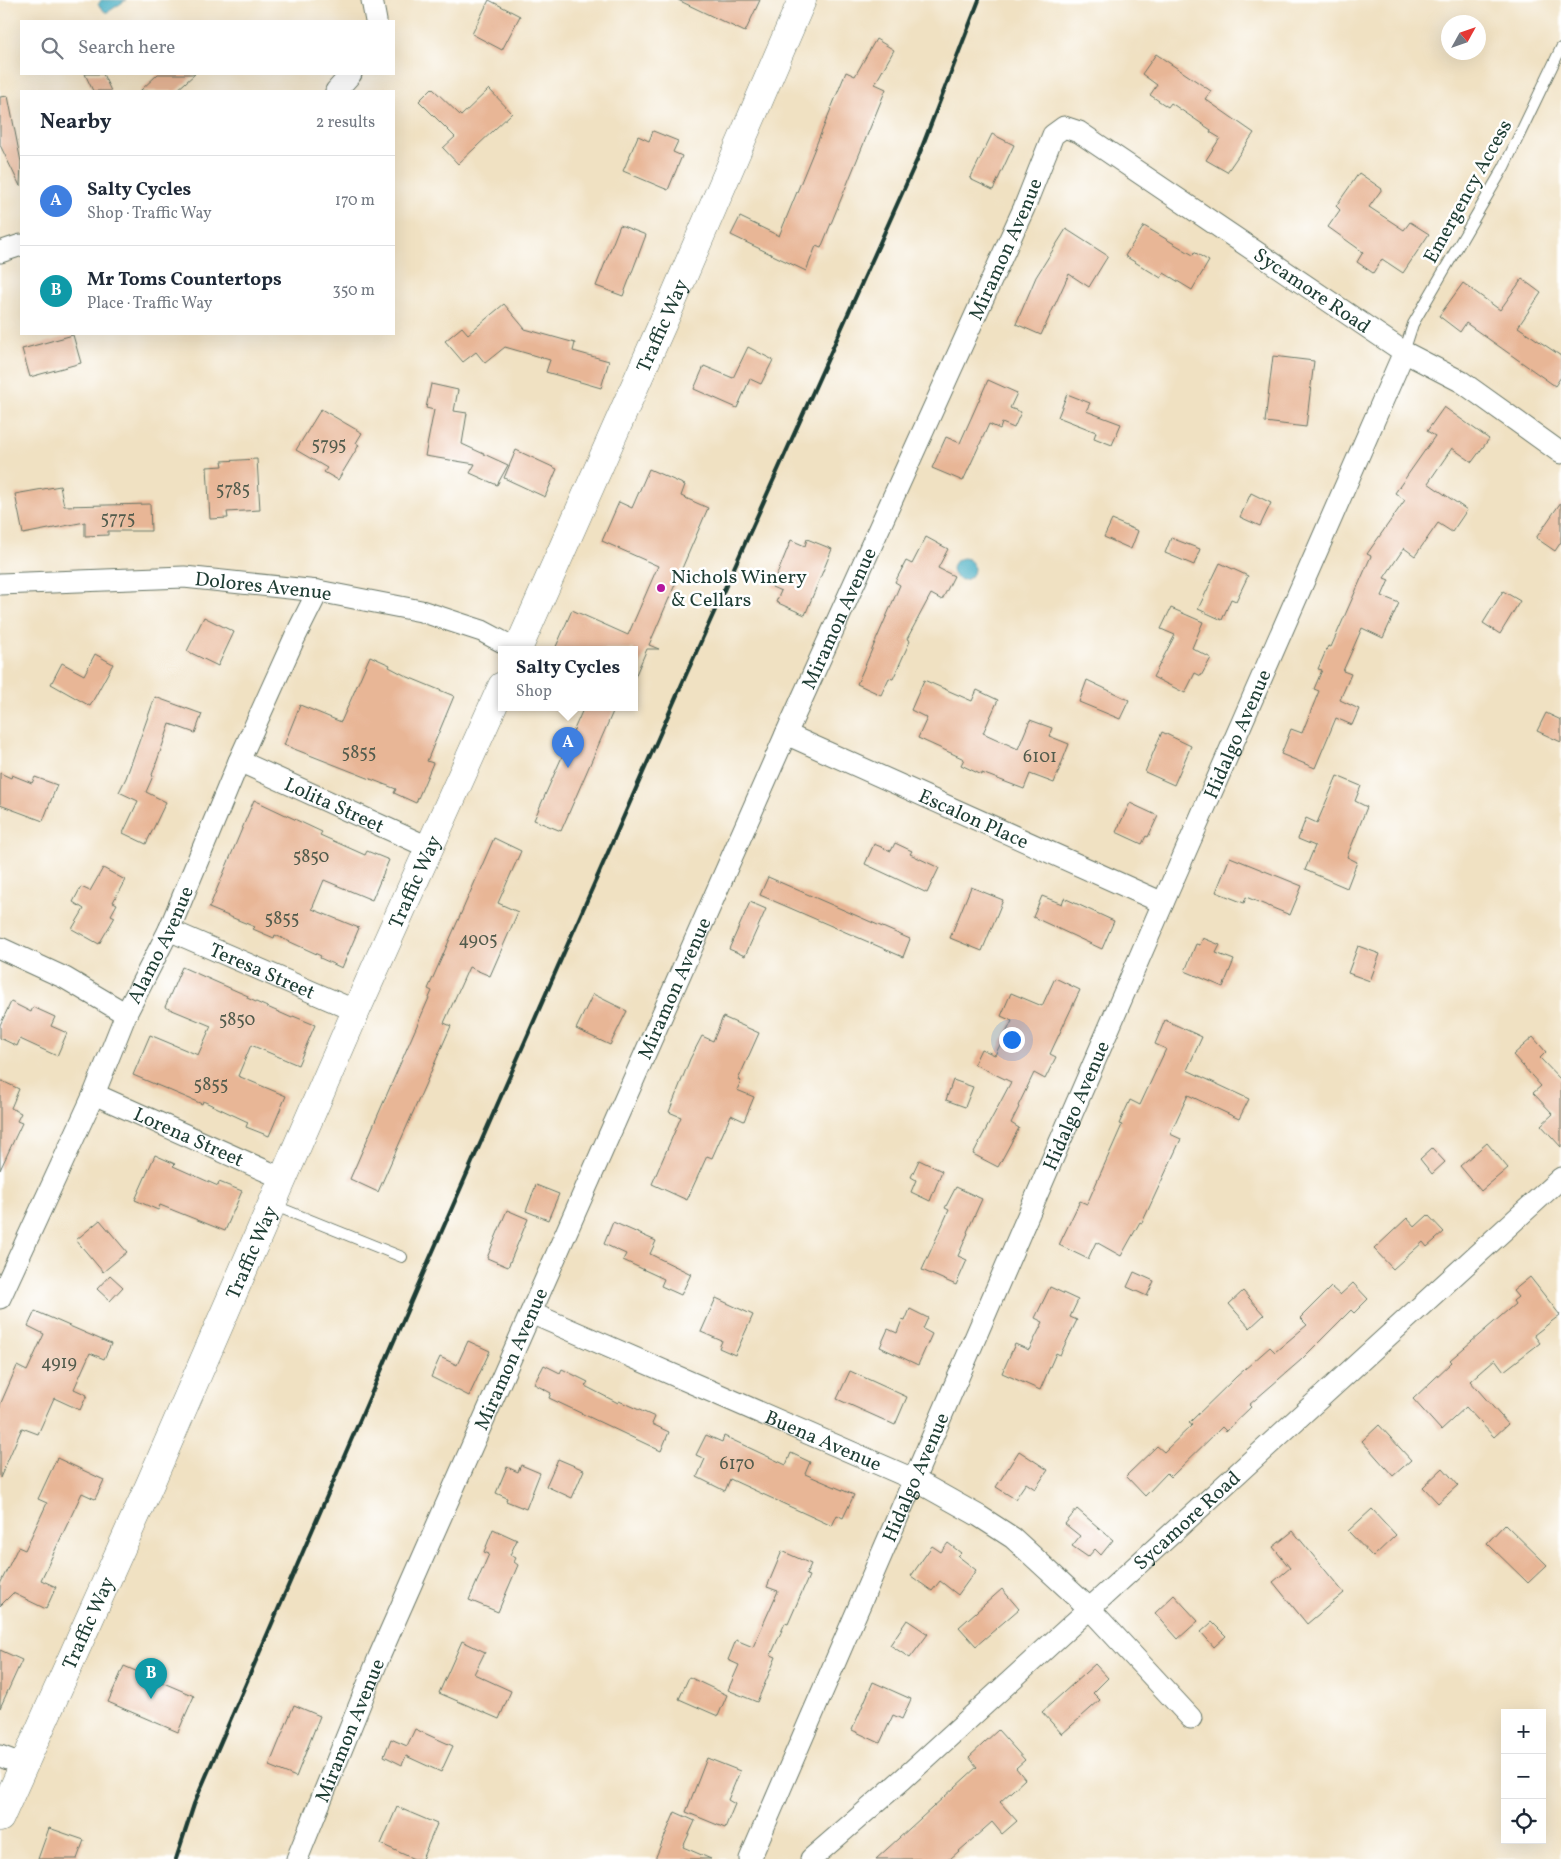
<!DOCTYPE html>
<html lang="en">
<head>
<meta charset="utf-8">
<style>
	:root { --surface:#fff; --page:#f6f6f7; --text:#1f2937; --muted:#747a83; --line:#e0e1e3; --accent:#0f766e }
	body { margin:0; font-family:Vollkorn,serif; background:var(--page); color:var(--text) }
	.controls { position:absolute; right:15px; bottom:15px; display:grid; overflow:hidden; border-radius:0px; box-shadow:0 5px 20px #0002 }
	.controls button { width:45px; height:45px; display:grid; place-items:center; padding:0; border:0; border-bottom:1px solid var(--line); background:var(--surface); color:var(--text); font:25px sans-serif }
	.compass { position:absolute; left:1441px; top:15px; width:45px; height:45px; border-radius:50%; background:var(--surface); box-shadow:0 5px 20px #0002; rotate:50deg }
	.you { position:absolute; left:1011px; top:1039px; width:18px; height:18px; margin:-12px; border:4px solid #fff; border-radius:50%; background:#1a73e8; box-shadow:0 0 0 8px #1a73e833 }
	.badge { display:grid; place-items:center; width:32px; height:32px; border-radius:50%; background:var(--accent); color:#fff; font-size:16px; font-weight:700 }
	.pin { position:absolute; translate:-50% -41px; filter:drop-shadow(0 1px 2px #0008) }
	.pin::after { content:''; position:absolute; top:26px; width:18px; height:15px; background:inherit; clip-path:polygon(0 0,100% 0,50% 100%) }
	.popup { position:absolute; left:498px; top:646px; width:140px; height:65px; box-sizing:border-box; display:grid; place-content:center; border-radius:0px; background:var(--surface); filter:drop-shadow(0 1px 4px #0005); font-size:16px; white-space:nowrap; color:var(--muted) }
	.popup b { font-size:19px; color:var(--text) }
	.popup::after { content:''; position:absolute; left:50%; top:100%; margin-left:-10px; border:10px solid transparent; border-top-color:var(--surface) }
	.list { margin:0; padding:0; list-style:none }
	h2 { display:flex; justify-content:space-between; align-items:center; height:65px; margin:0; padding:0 20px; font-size:21px }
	h2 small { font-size:16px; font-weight:400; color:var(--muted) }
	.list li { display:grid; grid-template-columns:32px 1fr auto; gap:15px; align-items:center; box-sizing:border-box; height:90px; padding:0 20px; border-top:1px solid var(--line) }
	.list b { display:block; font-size:19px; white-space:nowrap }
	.list p { margin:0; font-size:16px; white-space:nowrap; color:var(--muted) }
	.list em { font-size:16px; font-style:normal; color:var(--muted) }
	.icon { flex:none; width:28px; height:28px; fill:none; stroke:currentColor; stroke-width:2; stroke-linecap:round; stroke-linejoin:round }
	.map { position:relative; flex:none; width:1561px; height:1859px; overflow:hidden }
	.search { position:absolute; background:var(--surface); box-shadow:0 5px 20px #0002; left:20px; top:20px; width:375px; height:55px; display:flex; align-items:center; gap:12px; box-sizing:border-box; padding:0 18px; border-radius:0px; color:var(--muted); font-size:19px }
	.panel { position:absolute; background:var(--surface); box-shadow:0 5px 20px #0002; left:20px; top:90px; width:375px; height:245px; border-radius:0px }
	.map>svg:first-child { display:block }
	.water { fill:#40aabf; stroke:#30747a }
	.building { fill:#e8b696 }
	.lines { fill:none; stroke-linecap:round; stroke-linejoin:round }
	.lane-casing { stroke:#687666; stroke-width:12 }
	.street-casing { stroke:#687666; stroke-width:23 }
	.secondary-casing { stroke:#687666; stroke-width:29 }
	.lane { stroke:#fff; stroke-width:10 }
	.street { stroke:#fff; stroke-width:21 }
	.secondary { stroke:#fff; stroke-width:28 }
	.rail { stroke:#1f3d34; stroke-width:4 }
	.poi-dot { fill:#b5179e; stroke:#fff; stroke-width:2 }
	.labels { text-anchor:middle; stroke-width:5; stroke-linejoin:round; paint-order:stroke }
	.number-label { font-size:18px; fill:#515b4c }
	.street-label { font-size:20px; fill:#1f3d34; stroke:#fff }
	.poi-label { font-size:20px; fill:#1f3d34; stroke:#fff; text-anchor:start }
</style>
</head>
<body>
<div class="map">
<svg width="1561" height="1859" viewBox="0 0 1561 1859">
	<rect width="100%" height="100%" fill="#fff"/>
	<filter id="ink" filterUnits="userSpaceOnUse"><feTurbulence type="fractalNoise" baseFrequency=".02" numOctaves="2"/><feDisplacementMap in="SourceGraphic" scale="10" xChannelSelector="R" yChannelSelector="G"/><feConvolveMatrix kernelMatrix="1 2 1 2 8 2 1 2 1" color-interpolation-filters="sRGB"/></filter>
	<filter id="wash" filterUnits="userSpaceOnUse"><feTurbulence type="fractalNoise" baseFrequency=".0096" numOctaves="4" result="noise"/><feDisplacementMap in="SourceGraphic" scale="20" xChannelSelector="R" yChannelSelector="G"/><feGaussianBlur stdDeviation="1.12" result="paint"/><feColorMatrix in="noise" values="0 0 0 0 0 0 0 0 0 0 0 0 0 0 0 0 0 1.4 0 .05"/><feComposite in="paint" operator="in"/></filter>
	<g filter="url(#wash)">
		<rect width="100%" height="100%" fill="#f0e1c2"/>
		<path class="water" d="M101 0H126L108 12H105L98 5Z
			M952 569a11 11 0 1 1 22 0a11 11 0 1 1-22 0Z"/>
		<g id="blocks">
			<path class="building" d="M489 0 520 16 502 50 472 34Z
				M678 0H760L745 32Z
				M876 39 894 50 875 84 886 89 821 248 816 246 806 271 731 235 740 217 779 236 846 72 855 76Z
				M1156 54 1211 91 1205 99 1254 133 1227 172 1206 160 1220 138 1210 132 1211 130 1171 103 1168 107 1150 95 1157 85 1142 74Z
				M85 74H103L111 91H93Z
				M158 74H195L176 91H140Z
				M432 88 461 116 489 89 512 113 458 164 443 148 455 137 419 101Z
				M8 96 21 162 20 186 0 145V97Z
				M653 131 678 141 673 152 682 156 668 190 623 171 638 136 649 141Z
				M992 134 1014 145 993 190 970 179Z
				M1359 173 1382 189 1369 207 1404 230 1410 222 1429 234 1403 273 1382 259 1373 273 1357 262 1363 252 1328 227 1340 210 1336 206Z
				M620 225 646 235 623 296 596 286Z
				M1144 226 1193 255 1194 252 1209 261 1192 290 1164 273 1161 278 1125 256Z
				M1066 229 1108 256 1089 287 1069 274 1041 335 1016 324 1036 277Z
				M1522 279 1541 293 1518 327 1561 356V377L1555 386 1466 323 1460 332 1439 316 1463 283 1500 310Z
				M504 304 525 329 575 343 573 351 609 361 601 388 546 372 550 360 505 347 485 363 476 352 463 362 445 341 462 327 468 334Z
				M73 335 81 363 30 377 22 349Z
				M748 347 773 360 761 384 750 379 737 408 694 389 704 366 733 378Z
				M1273 356 1314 361 1306 427 1265 422Z
				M988 380 1017 393 1010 408 1021 412 1014 428 1002 423 1000 429 989 424 963 481 932 468 946 437 960 443Z
				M431 384 458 390 454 411 467 413 462 444 508 465 497 485 470 473 475 464 425 456 434 410 426 408Z
				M1067 394 1090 403 1086 411 1121 424 1112 445 1094 438 1096 432 1058 417Z
				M1444 407 1489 439 1472 462 1452 448 1428 483 1467 510 1452 532 1438 523 1415 556 1404 548 1384 578 1389 580 1382 596 1399 603 1383 638 1362 628 1343 671 1351 674 1340 700 1359 709 1352 725 1336 718 1315 768 1281 754 1291 729 1302 733 1319 691 1314 689 1322 670 1318 669 1328 646 1331 647 1371 556 1367 554 1405 500 1395 493 1435 436 1427 431Z
				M321 409 362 433 356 443 359 445 338 480 324 472 327 468 296 450Z
				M516 450 557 469 545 497 504 478Z
				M257 459 260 510 227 512 228 518 210 519 207 467 223 466 222 461Z
				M649 469 685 485 681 496 708 508 649 645 659 649H647L634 679V649H555L572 610 628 635 658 566 602 541 619 502 632 508Z
				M60 486 64 506 150 504 151 531H108V535L85 536V522L23 534 15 494Z
				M1251 493 1271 503 1260 526 1240 517Z
				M1561 502V542L1555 551 1536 538Z
				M1112 520 1138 531 1131 549 1104 537Z
				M926 537 948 549 938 568 954 576 942 600 931 594 907 639 910 641 893 679 889 678 881 695 857 684 900 585 895 582 906 561 912 564Z
				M1171 538 1200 549 1194 565 1165 553Z
				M807 539 832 549 805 615 776 602 781 591 772 587 791 540 805 546Z
				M1220 563 1248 576 1236 601 1231 599 1222 620 1198 609Z
				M1503 591 1520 601 1500 634 1483 623Z
				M1171 608 1203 622 1192 648 1211 658 1201 676 1195 673 1185 693 1153 677 1175 635 1161 629Z
				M204 617 234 632 218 666 187 651Z
				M95 654 113 664 90 706 51 684 62 663 84 675Z
				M370 656 390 665 389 667 408 677 454 696 427 761 433 763 416 803 394 793 396 789 284 745 300 705 341 722Z
				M924 680 972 701 977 690 998 700 983 733 1018 749 1030 720 1052 728 1049 736 1069 744 1054 783 1030 774 1024 789 982 773V775L961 765 964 759 918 738 927 718 911 710Z
				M1087 680 1129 700 1120 719 1079 702Z
				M155 697 202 714 195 733 170 724 152 775 153 776 146 792 166 802 146 844 123 833 138 801 119 792 126 778Z
				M584 707H615L561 831 534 820Z
				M1546 713 1561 720V742L1537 731Z
				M1162 732 1191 746 1174 785 1145 772Z
				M0 773 11 778 12 775 32 783 35 777 57 785 43 821 0 805Z
				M1337 776 1361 786 1355 801 1367 807 1347 857 1357 862 1347 888 1305 870 1315 846 1298 839 1306 818 1317 823Z
				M254 800 322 832 320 835 365 855 367 851 389 860 372 900 324 880 312 909 359 928 342 968 320 958 321 956 275 935 274 938 253 929 255 927 209 908Z
				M1130 803 1158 816 1148 837 1146 836 1142 844 1116 832Z
				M494 838 521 851 498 903 518 912 490 976 469 967 444 1023 451 1026 378 1192 350 1179 432 991 428 989Z
				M895 843 912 851 910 854 939 868 927 893 865 864 874 844 891 851Z
				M1230 857 1302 886 1290 915 1246 897 1244 903 1216 892Z
				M103 868 125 880 113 902 117 904 111 915 115 917 99 944 72 929 84 909 73 902 81 887 90 891Z
				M768 877 910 939 903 957 760 895Z
				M971 887 1003 900 982 951 950 938Z
				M1042 896 1062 904 1064 898 1114 921 1102 949 1033 917Z
				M750 902 766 909 745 956 729 949Z
				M1203 938 1220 945 1216 953 1234 960 1223 987 1185 971 1196 944 1200 945Z
				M1358 946 1380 954 1370 981 1348 973Z
				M182 967 248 996 247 998 292 1018 293 1016 315 1025 298 1065 251 1045 238 1076 286 1096 269 1136 246 1127 248 1122 203 1101 202 1104 133 1075 150 1035 198 1055 211 1026 165 1007Z
				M1055 978 1080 990 1050 1054 1056 1057 1045 1079 1034 1073 1018 1106 1019 1107 1011 1123 1019 1128 998 1167 973 1154 1011 1082 974 1064 981 1049 995 1055 1012 1021 1001 1016 1011 993 1042 1006Z
				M593 994 627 1011 610 1045 576 1029Z
				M11 1002 31 1012 33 1007 55 1017 51 1026 67 1033 57 1056 20 1039 17 1046 0 1038V1025Z
				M723 1017 759 1033 738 1080 741 1081 737 1090 754 1097 744 1121 731 1115 712 1158 707 1156 687 1200 652 1184 681 1117 669 1112 690 1059 702 1036 713 1041Z
				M1165 1020 1202 1037 1187 1070 1249 1099 1239 1119 1188 1095 1170 1134 1181 1139 1142 1223 1140 1222 1121 1256 1096 1242 1088 1259 1059 1245 1080 1201 1087 1204 1122 1125 1119 1124 1130 1100 1140 1105 1166 1049 1155 1044Z
				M1533 1037 1546 1052 1540 1058 1561 1080V1147L1541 1125 1553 1114 1533 1093 1541 1086 1513 1055Z
				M0 1080 19 1089 11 1108 21 1113 17 1121 22 1123 0 1170Z
				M953 1080 973 1087 965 1107 946 1100Z
				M1487 1143 1508 1168 1481 1191 1460 1166Z
				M1432 1148 1445 1162 1432 1174 1420 1159Z
				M155 1155 175 1164 173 1166 218 1186 219 1182 242 1191 225 1231 160 1205 158 1210 135 1200Z
				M919 1160 942 1171 930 1201 911 1192 916 1180 911 1177Z
				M536 1185 559 1194 548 1220 526 1211Z
				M956 1187 982 1199 967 1232 968 1233 958 1256 967 1260 956 1285 922 1270 949 1210 945 1208Z
				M507 1210 528 1219 508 1267 487 1258Z
				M1428 1215 1444 1232 1427 1247 1423 1242 1393 1269 1374 1249 1407 1218 1415 1227Z
				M100 1220 127 1252 103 1272 76 1240Z
				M613 1222 656 1241 650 1254 691 1274 681 1295 661 1286 664 1279 623 1260 626 1254 604 1244Z
				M1134 1272 1154 1281 1147 1296 1127 1287Z
				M110 1275 123 1287 110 1301 97 1289Z
				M1530 1277 1560 1315 1534 1335 1540 1343 1504 1371 1495 1359 1470 1381 1508 1424 1494 1437 1466 1407 1441 1430 1413 1399 1452 1362 1450 1360 1515 1304 1513 1301 1518 1297 1513 1291Z
				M1353 1283 1368 1299 1354 1313 1351 1310 1301 1360 1249 1405 1251 1407 1226 1431 1222 1427 1171 1477 1167 1473 1145 1496 1126 1476 1157 1446 1164 1452 1192 1425 1189 1423 1236 1377 1270 1347 1275 1352 1307 1325 1300 1318 1331 1287 1340 1295Z
				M1050 1287 1078 1300 1070 1317 1077 1320 1060 1355 1056 1353 1040 1390 1002 1373 1015 1344 1029 1350 1043 1322 1035 1318Z
				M1243 1291 1264 1315 1250 1328 1229 1304Z
				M716 1298 753 1315 735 1355 719 1348 722 1341 701 1332Z
				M910 1309 928 1318 923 1329 932 1334 918 1365 880 1347 888 1329 897 1333 902 1320 905 1321Z
				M35 1311 111 1344 104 1359 90 1353 74 1389 87 1395 80 1410 54 1398 38 1434 22 1428 0 1478V1405L17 1366 27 1371 44 1334 28 1326Z
				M468 1341 490 1351 469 1396 431 1377 440 1357 457 1365Z
				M544 1365 560 1373 562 1369 588 1382 585 1386 618 1403 619 1401 655 1417 652 1424 669 1432 661 1451 549 1398 551 1393 534 1384Z
				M850 1371 907 1397 895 1425 837 1399Z
				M1379 1425 1411 1460 1393 1476 1362 1441Z
				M706 1435 722 1442 724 1436 786 1465 791 1453 810 1462 805 1474 854 1495 843 1518 837 1515 832 1526 730 1479 725 1491 697 1477 705 1459 696 1455Z
				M1019 1451 1048 1470 1035 1489 1026 1483 1015 1499 996 1487Z
				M57 1458 104 1480 95 1499 82 1493 41 1580 56 1587 46 1609 13 1593 0 1606V1584L18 1547 25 1550 47 1503 38 1499Z
				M558 1459 584 1470 572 1498 546 1486Z
				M521 1465 540 1473 526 1509 506 1501 507 1498 496 1493 507 1467 518 1472Z
				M1443 1468 1458 1485 1438 1503 1423 1487Z
				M1077 1509 1113 1540 1101 1555 1095 1549 1088 1557 1072 1546 1080 1536 1065 1524Z
				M1372 1509 1396 1535 1373 1557 1348 1531Z
				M1505 1524 1547 1565 1528 1583 1487 1543Z
				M493 1529 517 1540 510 1555 516 1558 514 1562 518 1565 498 1612 469 1600 489 1554 484 1552Z
				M1293 1531 1344 1593 1307 1624 1273 1582 1290 1568 1273 1547Z
				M948 1543 961 1553 958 1556 976 1570 958 1595 940 1581 932 1591 911 1576 932 1546 941 1552Z
				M782 1551 811 1564 806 1575 809 1576 788 1624 785 1623 771 1655 776 1657 757 1702 728 1690 739 1665 728 1660 736 1640 753 1647 778 1591 767 1587Z
				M1002 1589 1019 1609 976 1646 959 1627Z
				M1174 1595 1198 1621 1178 1639 1155 1613Z
				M907 1620 928 1634 910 1658 890 1645Z
				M1212 1622 1226 1636 1214 1647 1201 1632Z
				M462 1641 485 1652 474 1674 511 1691 499 1719 439 1693Z
				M0 1650 22 1660 0 1708Z
				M1095 1664 1108 1678 1093 1693 1100 1700 1062 1734 1042 1712Z
				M124 1666 194 1696 178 1732 108 1702Z
				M689 1677 727 1695 718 1716 679 1699Z
				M873 1682 911 1699 902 1719 893 1715 880 1743 852 1730Z
				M294 1705 320 1716 296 1777 269 1766Z
				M415 1729 453 1746 441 1772 406 1756 402 1765 384 1756 391 1739 407 1746Z
				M998 1730 1025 1760 1016 1768 1025 1779 1000 1802 1017 1821 1002 1834 992 1822 950 1859H876L977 1767 969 1757Z
				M707 1758 740 1771 728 1800 735 1804 725 1828 686 1812Z
				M397 1807 437 1824 422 1859H414L381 1844Z
				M675 1812 695 1821 683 1847 711 1859H655Z
				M49 1828 84 1840 77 1859H38Z"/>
		</g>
	</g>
	<g filter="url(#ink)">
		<use href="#blocks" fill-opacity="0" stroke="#687666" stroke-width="1"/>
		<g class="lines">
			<g class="lane-casing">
				<path id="lane" d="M1404 352 1413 324 1504 167 1561 48
					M273 1205 402 1257"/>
			</g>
			<g class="street-casing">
				<g id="street">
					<path d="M372 0 376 21"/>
					<path d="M336 91 351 74"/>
					<path d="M0 252 21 245"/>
					<path id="s1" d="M0 584 184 577 318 591 421 611 482 631 516 649"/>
					<path id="s2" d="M786 734 1163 903"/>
					<path id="s3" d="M239 761 430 848"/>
					<path id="s4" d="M169 930 356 1011"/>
					<path d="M0 948 65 978 126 1014"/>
					<path id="s5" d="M94 1094 284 1179"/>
					<path id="s6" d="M0 1298 94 1094 126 1014 169 930 239 761 295 637 318 591"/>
					<path id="s7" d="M531 1313 913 1479 979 1516 1013 1538 1089 1608 1191 1718"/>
					<path d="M0 1756 24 1765"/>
					<path id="s8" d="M297 1859 379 1657 786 734 1024 208 1053 135 1064 127 1079 132 1404 352 1462 382 1561 453"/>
					<path id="s9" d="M750 1859 1163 903 1404 352"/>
					<path id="s10" d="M811 1859 903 1779 1561 1178"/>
				</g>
			</g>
			<g class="secondary-casing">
				<g id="secondary">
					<path id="s11" d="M518 649 673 300 802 0"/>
					<path id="s12" d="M0 1818 150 1484 356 1011 502 686"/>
				</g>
			</g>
			<use href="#lane" class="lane"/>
			<use href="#street" class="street"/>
			<use href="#secondary" class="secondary"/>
			<path class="rail" d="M176 1859 194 1804 419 1283 681 686 917 160 979 0"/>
		</g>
	</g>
	<circle class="poi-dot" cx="661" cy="588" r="5"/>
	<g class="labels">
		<g class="number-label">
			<text x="329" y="450">5795</text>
			<text x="233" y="495">5785</text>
			<text x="118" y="524">5775</text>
			<text x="359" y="758">5855</text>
			<text x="1040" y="762">6101</text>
			<text x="311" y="862">5850</text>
			<text x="282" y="924">5855</text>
			<text x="478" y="945">4905</text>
			<text x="237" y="1025">5850</text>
			<text x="211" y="1090">5855</text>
			<text x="59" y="1368">4919</text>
			<text x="737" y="1469">6170</text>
		</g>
		<g class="street-label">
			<text transform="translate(1467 191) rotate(-61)" y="7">Emergency Access</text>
			<text dy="7" stroke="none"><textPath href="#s8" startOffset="1759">Miramon Avenue</textPath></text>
			<text dy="7" stroke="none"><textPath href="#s8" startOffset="2194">Sycamore Road</textPath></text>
			<text dy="7" stroke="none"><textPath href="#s11" startOffset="354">Traffic Way</textPath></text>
			<text dy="7" stroke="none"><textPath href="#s1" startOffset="264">Dolores Avenue</textPath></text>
			<text dy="7" stroke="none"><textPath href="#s8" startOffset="1354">Miramon Avenue</textPath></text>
			<text dy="7" stroke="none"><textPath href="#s9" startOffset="1226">Hidalgo Avenue</textPath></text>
			<text dy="7" stroke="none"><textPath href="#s3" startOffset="105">Lolita Street</textPath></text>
			<text dy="7" stroke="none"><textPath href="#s2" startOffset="206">Escalon Place</textPath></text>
			<text dy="7" stroke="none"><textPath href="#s12" startOffset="1024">Traffic Way</textPath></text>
			<text dy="7" stroke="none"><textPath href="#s6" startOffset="388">Alamo Avenue</textPath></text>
			<text dy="7" stroke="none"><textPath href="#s4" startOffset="102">Teresa Street</textPath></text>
			<text dy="7" stroke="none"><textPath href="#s8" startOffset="949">Miramon Avenue</textPath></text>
			<text dy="7" stroke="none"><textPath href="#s9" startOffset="821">Hidalgo Avenue</textPath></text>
			<text dy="7" stroke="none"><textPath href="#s5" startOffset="104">Lorena Street</textPath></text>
			<text dy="7" stroke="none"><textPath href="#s12" startOffset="619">Traffic Way</textPath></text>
			<text dy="7" stroke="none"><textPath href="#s8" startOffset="544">Miramon Avenue</textPath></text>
			<text dy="7" stroke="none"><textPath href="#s7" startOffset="319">Buena Avenue</textPath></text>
			<text dy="7" stroke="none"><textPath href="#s9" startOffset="416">Hidalgo Avenue</textPath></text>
			<text dy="7" stroke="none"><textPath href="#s10" startOffset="506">Sycamore Road</textPath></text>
			<text dy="7" stroke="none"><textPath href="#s12" startOffset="214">Traffic Way</textPath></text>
			<text dy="7" stroke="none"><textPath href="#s8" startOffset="139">Miramon Avenue</textPath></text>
		</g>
		<g class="poi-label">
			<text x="671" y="583">Nichols Winery<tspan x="671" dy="23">&amp; Cellars</tspan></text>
		</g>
	</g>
</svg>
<div class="controls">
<button>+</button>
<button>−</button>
<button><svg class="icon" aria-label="locate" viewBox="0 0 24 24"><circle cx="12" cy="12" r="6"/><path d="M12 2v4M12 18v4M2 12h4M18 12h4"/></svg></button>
</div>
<svg class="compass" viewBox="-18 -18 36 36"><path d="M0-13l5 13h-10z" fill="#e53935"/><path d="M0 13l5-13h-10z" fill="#747a83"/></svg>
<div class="you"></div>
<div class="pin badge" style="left:568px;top:768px;background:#3f7fe0">A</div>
<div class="popup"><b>Salty Cycles</b>Shop</div>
<div class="pin badge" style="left:151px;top:1699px;background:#0f9aa8">B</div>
<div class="search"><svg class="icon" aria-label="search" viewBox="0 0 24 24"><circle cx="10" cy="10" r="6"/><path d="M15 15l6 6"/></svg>Search here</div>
<section class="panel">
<h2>Nearby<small>2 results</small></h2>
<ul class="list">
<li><span class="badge" style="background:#3f7fe0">A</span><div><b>Salty Cycles</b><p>Shop · Traffic Way</p></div><em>170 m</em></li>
<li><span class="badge" style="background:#0f9aa8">B</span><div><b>Mr Toms Countertops</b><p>Place · Traffic Way</p></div><em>350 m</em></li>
</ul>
</section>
</div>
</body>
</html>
